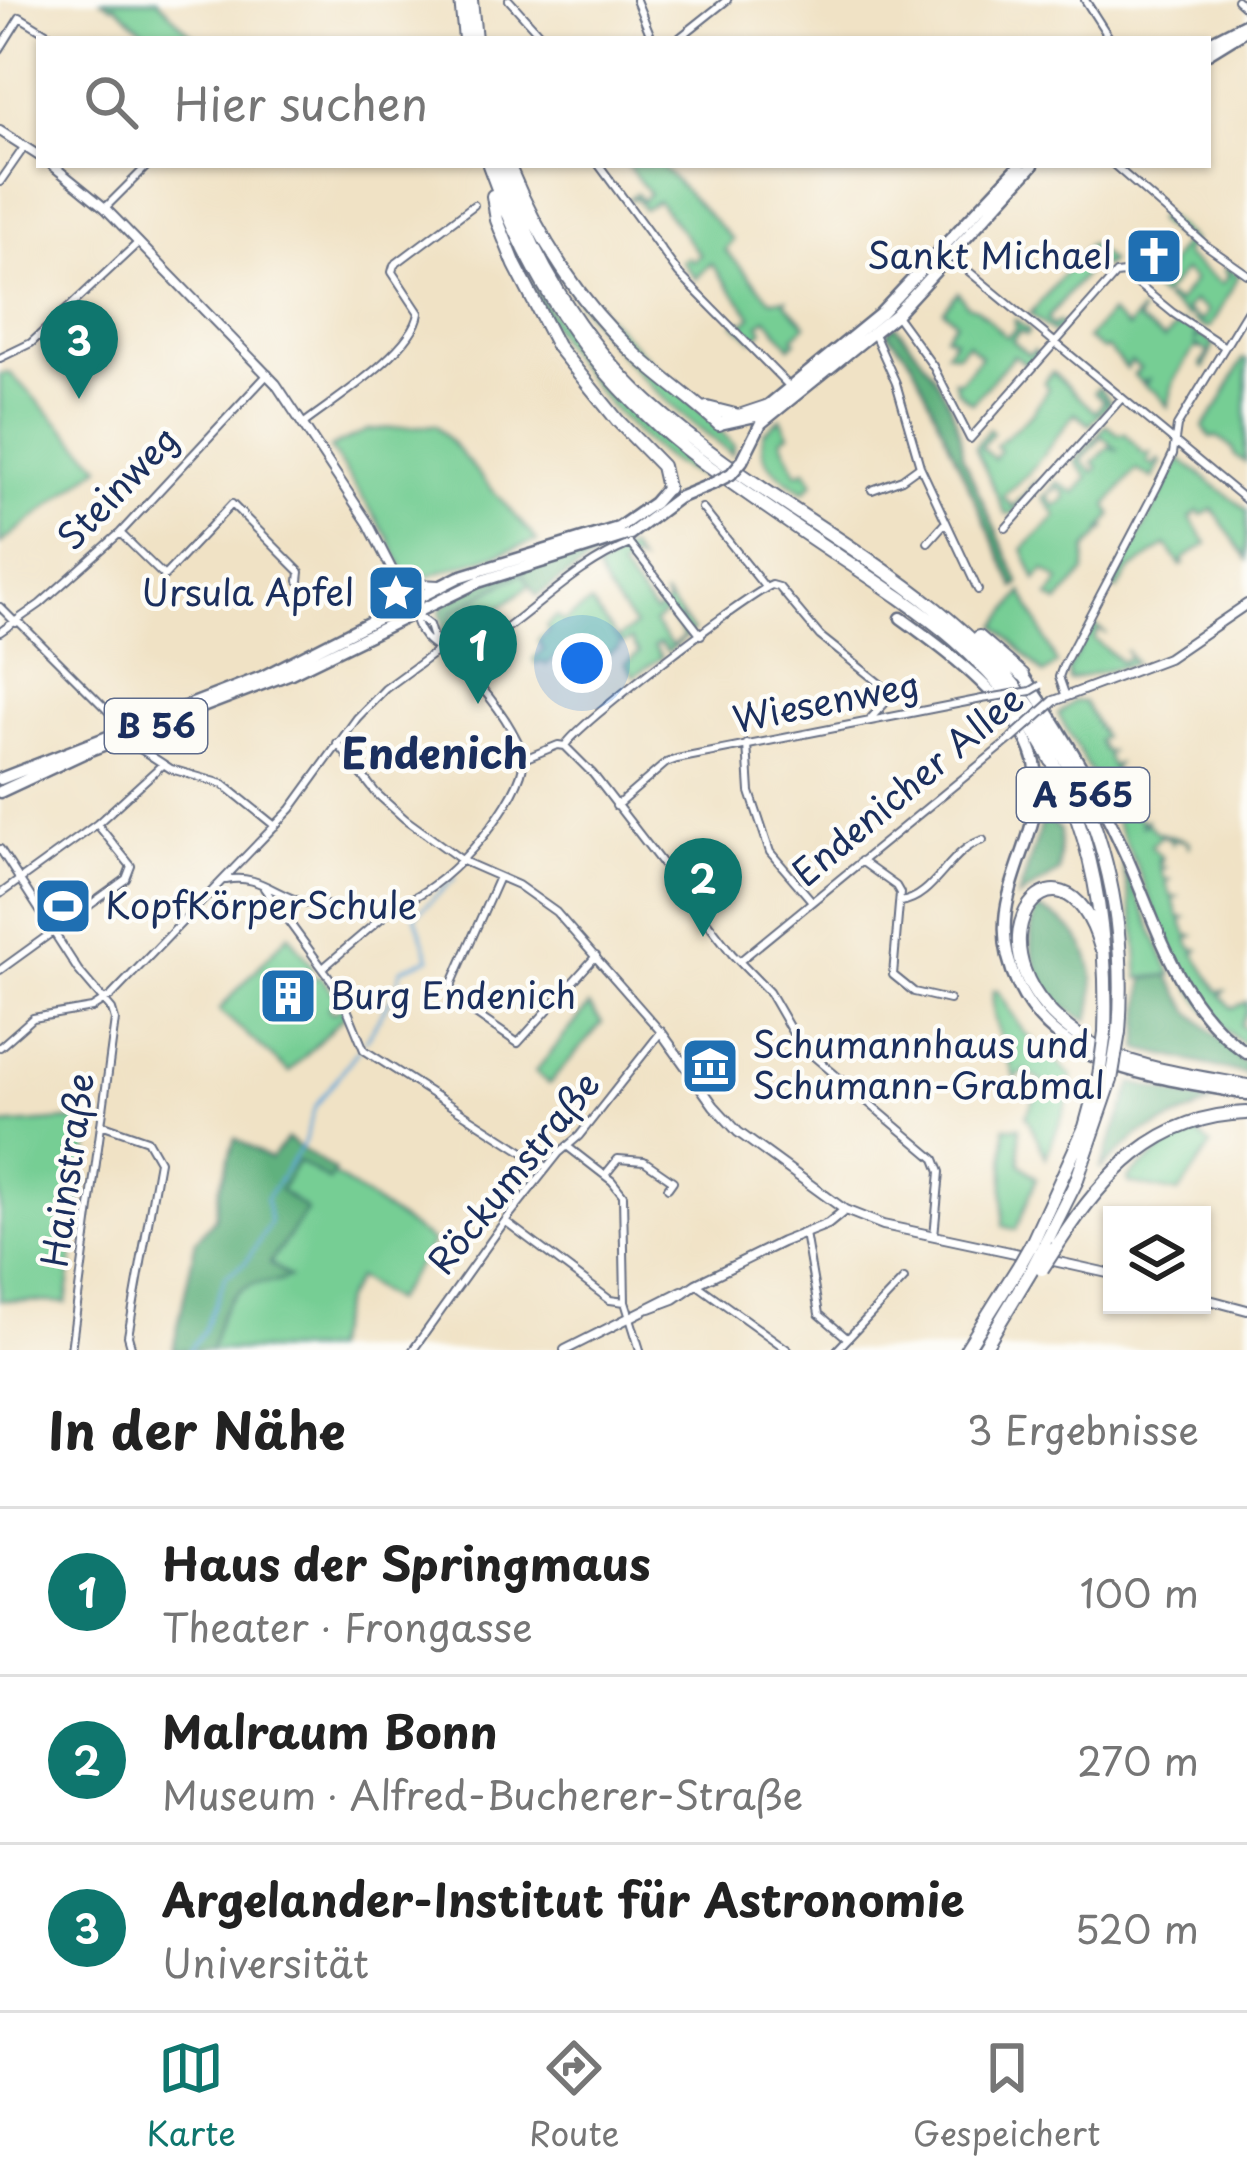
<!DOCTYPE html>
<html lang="de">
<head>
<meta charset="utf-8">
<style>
	:root { --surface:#fff; --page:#f6f6f6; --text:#222; --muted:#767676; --line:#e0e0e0; --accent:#0f766e }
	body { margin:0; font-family:"Playpen Sans",sans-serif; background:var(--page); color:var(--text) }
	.controls { position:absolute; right:36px; bottom:36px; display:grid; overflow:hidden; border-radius:0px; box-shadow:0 3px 9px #0004 }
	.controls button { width:108px; height:108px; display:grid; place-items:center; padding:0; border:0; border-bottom:3px solid var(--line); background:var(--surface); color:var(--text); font:60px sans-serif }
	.you { position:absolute; left:582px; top:663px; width:42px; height:42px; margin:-30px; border:9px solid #fff; border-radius:50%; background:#1a73e8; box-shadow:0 0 0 18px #1a73e833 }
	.badge { display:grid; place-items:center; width:78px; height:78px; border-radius:50%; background:var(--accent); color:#fff; font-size:39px; font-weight:700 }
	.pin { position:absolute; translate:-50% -99px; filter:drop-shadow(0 3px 6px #0008) }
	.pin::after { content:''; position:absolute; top:63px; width:42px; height:36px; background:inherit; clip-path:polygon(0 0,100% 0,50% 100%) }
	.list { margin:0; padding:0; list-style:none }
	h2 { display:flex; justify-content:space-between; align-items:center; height:156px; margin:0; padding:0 48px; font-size:51px }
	h2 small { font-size:39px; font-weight:400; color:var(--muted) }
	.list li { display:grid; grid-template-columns:78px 1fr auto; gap:36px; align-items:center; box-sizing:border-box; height:168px; padding:0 48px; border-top:3px solid var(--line) }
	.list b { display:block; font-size:45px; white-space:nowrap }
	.list p { margin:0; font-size:39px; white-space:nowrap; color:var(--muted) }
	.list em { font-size:39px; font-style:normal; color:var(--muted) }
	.icon { flex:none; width:66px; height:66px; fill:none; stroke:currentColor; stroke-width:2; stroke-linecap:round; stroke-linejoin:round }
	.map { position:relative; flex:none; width:1247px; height:1350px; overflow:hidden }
	.search { position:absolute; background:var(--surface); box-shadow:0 3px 9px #0004; left:36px; right:36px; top:36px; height:132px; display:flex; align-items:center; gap:30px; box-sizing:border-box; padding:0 42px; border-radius:0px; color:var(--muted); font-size:45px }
	.sheet { height:660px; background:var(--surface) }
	nav { display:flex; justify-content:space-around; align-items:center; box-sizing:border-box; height:168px; border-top:3px solid var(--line); background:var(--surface); font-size:33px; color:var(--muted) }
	nav a { display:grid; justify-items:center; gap:6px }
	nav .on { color:var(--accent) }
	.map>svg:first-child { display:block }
	.green { fill:#76ce94; stroke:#487e79; stroke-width:3 }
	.forest { fill:#60b17e; stroke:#3e706e; stroke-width:3 }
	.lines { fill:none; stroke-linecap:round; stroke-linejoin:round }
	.stream { stroke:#61a7d7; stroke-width:3 }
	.minor-casing { stroke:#666e82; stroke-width:10 }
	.tertiary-casing { stroke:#666e82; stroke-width:12 }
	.primary-casing { stroke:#666e82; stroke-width:15 }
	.trunk-casing { stroke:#666e82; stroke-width:15 }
	.motorway-casing { stroke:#666e82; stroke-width:16 }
	.minor { stroke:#fff; stroke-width:6 }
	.tertiary { stroke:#fff; stroke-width:8 }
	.primary { stroke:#fff; stroke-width:10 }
	.trunk { stroke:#fff; stroke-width:10 }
	.motorway { stroke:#fff; stroke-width:12 }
	.minor-bridge-casing { stroke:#666e82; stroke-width:10; stroke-linecap:butt }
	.tertiary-bridge-casing { stroke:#666e82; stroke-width:12; stroke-linecap:butt }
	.primary-bridge-casing { stroke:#666e82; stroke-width:15; stroke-linecap:butt }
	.motorway-bridge-casing { stroke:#666e82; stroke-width:16; stroke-linecap:butt }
	.minor-bridge { stroke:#fff; stroke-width:6 }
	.tertiary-bridge { stroke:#fff; stroke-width:8 }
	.primary-bridge { stroke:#fff; stroke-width:10 }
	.motorway-bridge { stroke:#fff; stroke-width:12 }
	.labels { text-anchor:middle; stroke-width:9; stroke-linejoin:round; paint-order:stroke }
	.shield { fill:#fdfcf7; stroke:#5f6c8c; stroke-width:3 }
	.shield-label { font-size:33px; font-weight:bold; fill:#1b2f5e }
	.poi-label { font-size:36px; fill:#1b2f5e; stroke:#fdfcf7; text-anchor:start }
	.street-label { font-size:36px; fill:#1b2f5e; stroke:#fdfcf7 }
	.quarter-label { font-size:42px; font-weight:bold; fill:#1b2f5e; stroke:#fdfcf7 }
</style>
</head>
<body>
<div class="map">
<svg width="1247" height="1350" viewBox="0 0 1247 1350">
	<rect width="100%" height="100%" fill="#fdfcf7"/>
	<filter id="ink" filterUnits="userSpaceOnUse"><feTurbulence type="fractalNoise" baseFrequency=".00833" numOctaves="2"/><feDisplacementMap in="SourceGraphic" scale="24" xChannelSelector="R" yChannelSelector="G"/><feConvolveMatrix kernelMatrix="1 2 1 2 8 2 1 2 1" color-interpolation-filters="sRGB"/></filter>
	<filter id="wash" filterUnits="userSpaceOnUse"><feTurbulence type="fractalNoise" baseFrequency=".004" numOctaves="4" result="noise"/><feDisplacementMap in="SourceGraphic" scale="48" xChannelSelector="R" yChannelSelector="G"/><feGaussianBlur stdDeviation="2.7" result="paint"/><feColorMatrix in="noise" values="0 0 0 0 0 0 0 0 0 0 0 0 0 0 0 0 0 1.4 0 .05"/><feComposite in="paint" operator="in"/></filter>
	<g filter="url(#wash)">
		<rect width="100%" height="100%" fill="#f0e2c5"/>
		<path class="green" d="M102 0H157L196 39H153L115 5 111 6Z
			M627 165H660L733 240 725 250 771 300 787 299 785 302 806 325 793 337 796 341 790 347 767 318 759 324 763 330 753 340 734 323 740 320 744 324 752 316 711 263 696 279 682 261 688 257 693 262 700 255 658 201 643 209 636 199H629L636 193 642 201 649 193Z
			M1162 213 1193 241 1184 253 1186 257 1222 284 1229 275 1224 271 1227 267 1239 275 1211 327 1205 328 1193 320 1195 317 1202 321 1208 311 1193 301 1186 310 1192 315 1188 317 1165 300 1167 297 1177 303 1194 280 1184 271 1161 297 1145 284 1147 281 1158 288 1167 284 1170 262 1187 237 1180 240 1156 221Z
			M1089 244 1110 261 1104 267 1097 261 1092 265 1047 319 1052 326 1058 322 1063 325 1054 333 1030 314Z
			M554 264 729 440 734 446 732 454C656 398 603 344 554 264Z
			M528 278C580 358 633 417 708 476 661 476 576 369 553 329 544 313 536 295 528 278Z
			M958 292 967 305 977 308 1006 337 1015 330V320L1029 331 1026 335 1020 331 1012 340C1018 346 1022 350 1029 355L1034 350 1038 354 1028 366 1014 355 972 403 958 391 954 380 960 381 981 356 967 343 957 354 946 351 955 339 945 335 956 321 943 310Z
			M1141 311 1138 321 1164 339 1181 323 1197 333 1195 341 1200 335 1214 344 1204 368 1201 365 1209 352 1194 344 1199 349 1193 350 1174 381 1168 407 1157 393 1144 386 1148 380 1141 383 1134 375 1140 368 1131 362 1127 369 1107 348 1103 350 1087 339 1110 313 1128 328Z
			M1243 359 1247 360 1245 462 1235 456 1233 448 1217 437H1210L1203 427 1219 405Z
			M1052 372 1095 412 1104 401 1094 392 1098 387 1110 402 1090 425 1075 413 1028 474 1003 496 1013 507 1036 481 1039 483 1013 513 1006 515 975 447 989 429 993 433 981 447 994 459 1000 450 996 446 1033 412 1048 388 1044 383Z
			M10 373 101 466 0 544V374Z
			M781 418 789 434 781 439 797 473 806 470 814 482 804 492C781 475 755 464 764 432Z
			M436 425 537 541 414 581 406 576 389 538 330 448 368 430Z
			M1107 425 1118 434H1125L1144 454 1151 452 1147 462 1154 466 1158 459 1161 462 1153 478 1136 470 1107 505 1112 515 1100 532 1107 527 1086 549 1085 572 1058 603 1049 597 1060 581 1044 570 1036 580 1023 549 1057 516 1043 498 1049 493V499L1056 506 1065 500 1066 494 1059 488 1051 492 1057 482 1075 493 1088 478 1075 461 1097 436 1100 439 1081 461 1093 472 1098 468 1093 463 1109 447 1118 451 1099 433Z
			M1180 459 1247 510V559L1213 509 1202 515 1198 511 1190 518 1207 543 1182 560 1184 564 1181 566 1166 545 1129 571 1118 590 1112 588Z
			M629 548 639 563 631 559 620 569 655 613 667 604 664 595 682 617 674 623 666 613 654 623 672 646 684 637 676 625 684 620 693 631 668 652 660 643 654 646 662 657 634 676 625 663 639 653 631 640 623 644 620 641 618 648 608 654 605 651 590 663 565 674 573 666 565 650 546 665 542 661 536 664 533 659 544 650 538 640 549 631 546 626 557 616 563 622 591 603 617 639 635 626 608 592 596 570Z
			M523 573 530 585 483 620 484 625 476 629 472 623 465 625 468 633 460 636 449 614Z
			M1023 592 1057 664 1044 674 997 626Z
			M1093 624 1107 634 1099 629 1094 639 1121 662 1130 656 1125 650 1135 663 1069 680 1068 670Z
			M1074 701 1084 702 1103 737 1098 740 1103 751 1110 752 1106 755 1111 766 1117 764 1113 771 1119 781 1126 782 1121 785 1127 796 1132 794 1129 800 1134 811 1140 809 1137 815 1140 821 1146 820 1140 827 1148 823C1159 841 1177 832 1190 843L1189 848 1187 841 1174 839 1172 844 1169 838 1161 836 1151 846 1161 857 1157 861 1162 859 1159 867 1165 868 1161 870 1164 879 1170 880 1166 883 1171 896 1177 897 1173 899 1179 917 1185 918 1181 920 1187 935 1193 936 1188 939 1192 948 1199 950 1194 953 1218 991H1225L1221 995 1232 1008 1247 1002V1012L1240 1025 1247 1031V1046C1181 1004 1162 923 1132 856 1110 807 1085 760 1058 714Z
			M1122 862 1172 975 1139 978 1136 931Z
			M289 934 312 966 309 978 321 977 337 998 328 1009 333 1013 342 1006 346 1014 289 1072 219 1010Z
			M993 991H998L1024 1032 1072 1076 1069 1099 1046 1157 1026 1115 1044 1083 1025 1071 1015 1079C1006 1050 990 1022 993 991Z
			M589 1006 602 1023 549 1084 535 1072Z
			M68 1120 92 1123 66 1303 0 1300V1125Z
			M1005 1127H1019L1020 1164 1037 1178 1016 1230 1003 1226Z
			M1194 1131 1211 1146 1179 1193 1129 1183 1128 1178 1169 1144Z
			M300 1152 433 1242 393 1301 357 1278 343 1302 330 1350H209L227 1279Z"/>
		<path class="forest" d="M895 325C926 359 961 408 962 455L1020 584 1015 588 912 361 887 332Z
			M591 550 596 557 537 596 522 573 450 613 463 649 455 653 444 648 438 632 444 629 440 610C464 579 553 561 591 550Z
			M1044 817 1060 830 1059 872 1018 898Z
			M1037 909C1087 926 1102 971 1089 1020 1047 1008 1018 950 1037 909Z
			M1168 975 1190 1011 1247 1066 1246 1074 1139 1049 1144 979Z
			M1133 1083 1212 1103 1140 1134 1100 1170Z
			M235 1138 270 1159 287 1139 335 1171 329 1181 298 1161 280 1190 307 1210 270 1263 289 1277C276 1285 265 1281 251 1285 222 1296 218 1324 211 1350H173L196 1240 215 1218 219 1189Z"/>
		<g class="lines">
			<path class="stream" d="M365 1041 396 990 401 969 430 958 415 916 455 878
				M189 1350 204 1330 226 1276 246 1262 270 1224 266 1199 304 1143 315 1107 359 1049"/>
		</g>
	</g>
	<g filter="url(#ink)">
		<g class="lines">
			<g class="minor-casing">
				<path id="minor" d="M509 0 544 39
					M636 0 652 39
					M1085 0 1110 39
					M1237 0 1247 9
					M678 39 727 0
					M0 49 20 17 56 39
					M599 165 679 274 789 386
					M1114 165 1207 246 1247 274
					M0 182 25 146
					M105 208 148 165
					M949 255 1247 501
					M895 314 933 366 970 439 1116 274 1124 273 1173 313 1225 347
					M874 334 896 383 920 466 978 590
					M0 358 31 343 139 242
					M303 424C333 401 414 350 419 313L392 272 394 265 474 205
					M872 490 902 479 920 466
					M702 508 765 587
					M1006 528 1121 399
					M120 533 164 576 232 504 300 572 299 581
					M928 542 944 524
					M630 544 701 635
					M0 607 16 623
					M416 615 429 625 437 651
					M19 622 110 713
					M0 632 40 604 120 533 268 374
					M454 660C518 632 564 570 630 544
					M1065 694 1059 677 1063 666 1157 487 1173 454 1177 426 1247 311
					M131 743 171 769 223 784 275 826
					M337 743 376 793 405 819 463 861 518 885 556 912 661 1032 579 1136 559 1153 505 1221 413 1350
					M747 744 750 792 770 852 811 900
					M565 746 593 774 732 954 769 992 799 1044 935 1159 940 1172 934 1236
					M524 759 558 745 565 746C575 726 747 595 772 585L779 587 820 636 884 687 885 703 871 718
					M616 806 666 763 677 759 982 699
					M0 849 78 970 112 1010 115 1020 71 1350
					M861 861 896 886 900 893 893 975 914 992 949 1000
					M499 877 452 983V997L458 1002 518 1043 596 956
					M226 880C257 873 275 895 303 902 331 908 367 907 396 903 439 898 515 809 523 766 525 757 521 749 517 740 503 712 479 681 454 661 435 645 420 642 414 615
					M264 888 340 992 364 1050 547 1167
					M0 894 97 824 163 764
					M900 902C935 898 949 849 983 840
					M741 960 1011 739
					M323 968 398 904
					M0 970 126 879 131 866 97 824
					M0 1047 33 1018 92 1008 111 996 291 809 357 718 385 689 437 651
					M101 1124 147 1140 159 1161 128 1336 132 1350
					M568 1147 612 1181 623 1195 625 1302 640 1350
					M605 1175 618 1159 644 1161 673 1181 668 1188
					M505 1221 610 1300 625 1302
					M805 1233 819 1314 847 1338
					M696 1284 788 1350
					M837 1350 904 1279"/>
			</g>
			<g class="tertiary-casing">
				<path id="tertiary" d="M0 131 39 156
					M52 165 105 208 276 384 368 523 414 613
					M400 583 439 585
					M1054 701 1168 658 1247 604
					M661 1032 714 1106 738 1132 845 1210 883 1225 1029 1256
					M1049 1260 1112 1274
					M1202 1298 1247 1310
					M650 1308 674 1299 696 1284 782 1242 828 1224 845 1210
					M565 1350 682 1291"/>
			</g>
			<g class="primary-casing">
				<path id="primary" d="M1208 43 1247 23
					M1208 53 1247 29
					M761 423 895 315 1033 165
					M719 424 755 416 880 314 1020 165
					M742 461 762 421
					M0 779 262 677 459 577 618 528 654 503 667 488
					M0 792 90 750 291 673 478 582 630 534 678 498 712 484"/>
			</g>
			<g class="trunk-casing">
				<path id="trunk" d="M901 618C947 651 1021 705 1035 763 1046 810 1019 852 1009 896 1001 927 1004 956 1018 985 1059 1072 1164 1077 1247 1094
					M1023 675C1062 731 1096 789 1124 851 1158 925 1176 1005 1247 1053"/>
			</g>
			<g class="motorway-casing">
				<path id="motorway" d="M461 0 465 39
					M471 0 475 39
					M489 165C524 262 571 343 647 415 688 455 737 486 784 519 839 558 904 596 955 640 1075 746 1110 877 1105 1032
					M501 165C529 254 579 339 648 402 736 481 844 535 936 609 1071 718 1132 859 1119 1032
					M510 169C538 237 580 303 634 353 661 378 692 399 719 424
					M493 196 497 220 515 265 557 346 618 421 662 466 667 488
					M707 408 739 416 769 406
					M979 637 1023 675
					M1101 948C1062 811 945 953 1088 1042 1134 1070 1195 1076 1247 1086
					M1033 1241 1085 1127 1099 1076
					M1045 1244 1076 1182 1111 1080
					M1057 1246C1103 1175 1156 1115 1247 1113
					M966 1350 1020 1264
					M983 1350 1033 1267"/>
			</g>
			<use href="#minor" class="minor"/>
			<use href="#tertiary" class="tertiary"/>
			<use href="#primary" class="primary"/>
			<use href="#trunk" class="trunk"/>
			<use href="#motorway" class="motorway"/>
			<g class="minor-bridge-casing">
				<path id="minor-bridge" d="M982 699 1031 691 1041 685"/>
			</g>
			<g class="tertiary-bridge-casing">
				<path id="tertiary-bridge" d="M1011 739 1054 701"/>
			</g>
			<g class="primary-bridge-casing">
				<path id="primary-bridge" d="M712 484 731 474 742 461"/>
			</g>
			<g class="motorway-bridge-casing">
				<path id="motorway-bridge" d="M1099 1076 1105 1032
					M1111 1080 1119 1032
					M1020 1264 1033 1241
					M1033 1267 1045 1244
					M1042 1269 1057 1246"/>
			</g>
			<use href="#minor-bridge" class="minor-bridge"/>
			<use href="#tertiary-bridge" class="tertiary-bridge"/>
			<use href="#primary-bridge" class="primary-bridge"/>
			<use href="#motorway-bridge" class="motorway-bridge"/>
		</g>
	</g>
	<defs>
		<g id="church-square" transform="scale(3)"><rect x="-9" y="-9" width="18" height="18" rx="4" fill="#1f6fb2" stroke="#fdfcf7"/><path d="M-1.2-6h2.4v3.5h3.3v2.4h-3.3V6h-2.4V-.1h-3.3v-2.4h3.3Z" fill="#fff"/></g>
		<g id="sight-square" transform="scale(3)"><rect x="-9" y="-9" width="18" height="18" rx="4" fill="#1f6fb2" stroke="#fdfcf7"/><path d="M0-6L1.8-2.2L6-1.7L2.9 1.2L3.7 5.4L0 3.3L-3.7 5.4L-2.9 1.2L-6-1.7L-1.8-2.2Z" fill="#fff"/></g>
		<g id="stadium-square" transform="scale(3)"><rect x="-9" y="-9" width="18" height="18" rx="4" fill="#1f6fb2" stroke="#fdfcf7"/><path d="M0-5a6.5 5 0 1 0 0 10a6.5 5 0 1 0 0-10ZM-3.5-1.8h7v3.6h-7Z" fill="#fff"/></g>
		<g id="building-square" transform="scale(3)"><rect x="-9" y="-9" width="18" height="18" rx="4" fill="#1f6fb2" stroke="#fdfcf7"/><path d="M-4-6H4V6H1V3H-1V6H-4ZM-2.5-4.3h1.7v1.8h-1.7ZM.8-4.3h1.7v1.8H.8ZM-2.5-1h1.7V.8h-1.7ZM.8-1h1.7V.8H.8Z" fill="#fff"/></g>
		<g id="museum-square" transform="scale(3)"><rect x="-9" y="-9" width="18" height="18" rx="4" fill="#1f6fb2" stroke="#fdfcf7"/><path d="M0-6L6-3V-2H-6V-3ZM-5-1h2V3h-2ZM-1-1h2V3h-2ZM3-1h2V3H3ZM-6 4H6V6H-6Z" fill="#fff"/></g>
	</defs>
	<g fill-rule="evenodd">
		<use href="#church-square" x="1154" y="256"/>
		<use href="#sight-square" x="396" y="593"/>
		<use href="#stadium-square" x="63" y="906"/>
		<use href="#building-square" x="288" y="996"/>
		<use href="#museum-square" x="710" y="1066"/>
	</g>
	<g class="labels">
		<g class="shield">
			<rect x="105" y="699" width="102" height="54" rx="9"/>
			<rect x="1017" y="768" width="132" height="54" rx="9"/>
		</g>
		<g class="shield-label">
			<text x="156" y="738">B 56</text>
			<text x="1083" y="807">A 565</text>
		</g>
		<g class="poi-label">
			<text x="1112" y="269" text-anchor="end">Sankt Michael</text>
			<text x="354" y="606" text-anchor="end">Ursula Apfel</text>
			<text x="105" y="919">KopfKörperSchule</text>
			<text x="330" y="1009">Burg Endenich</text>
			<text x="752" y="1058">Schumannhaus und<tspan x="752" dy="41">Schumann-Grabmal</tspan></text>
		</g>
		<g class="street-label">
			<text transform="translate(118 488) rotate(-46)" y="13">Steinweg</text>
			<text transform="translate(826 702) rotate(-11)" y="13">Wiesenweg</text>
			<text transform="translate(908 786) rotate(-40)" y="13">Endenicher Allee</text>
			<text transform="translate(68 1170) rotate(-82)" y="13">Hainstraße</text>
			<text transform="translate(514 1173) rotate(-51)" y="13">Röckumstraße</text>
		</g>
		<g class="quarter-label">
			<text x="435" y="769">Endenich</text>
		</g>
	</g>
</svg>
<div class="controls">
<button><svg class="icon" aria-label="layers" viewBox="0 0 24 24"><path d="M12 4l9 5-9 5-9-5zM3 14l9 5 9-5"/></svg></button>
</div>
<div class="you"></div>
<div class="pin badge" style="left:478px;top:704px">1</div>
<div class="pin badge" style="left:703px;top:937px">2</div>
<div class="pin badge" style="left:79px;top:399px">3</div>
<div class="search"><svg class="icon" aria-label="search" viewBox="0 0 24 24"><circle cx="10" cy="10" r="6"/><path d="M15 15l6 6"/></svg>Hier suchen</div>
</div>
<section class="sheet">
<h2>In der Nähe<small>3 Ergebnisse</small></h2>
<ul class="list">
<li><span class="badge">1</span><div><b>Haus der Springmaus</b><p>Theater · Frongasse</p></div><em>100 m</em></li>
<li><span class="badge">2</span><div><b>Malraum Bonn</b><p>Museum · Alfred-Bucherer-Straße</p></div><em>270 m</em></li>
<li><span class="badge">3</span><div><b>Argelander-Institut für Astronomie</b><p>Universität</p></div><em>520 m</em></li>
</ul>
</section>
<nav>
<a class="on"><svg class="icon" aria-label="map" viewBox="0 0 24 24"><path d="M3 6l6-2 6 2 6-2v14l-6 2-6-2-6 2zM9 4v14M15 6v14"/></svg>Karte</a>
<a><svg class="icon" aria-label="directions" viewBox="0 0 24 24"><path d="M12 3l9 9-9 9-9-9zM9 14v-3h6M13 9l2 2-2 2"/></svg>Route</a>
<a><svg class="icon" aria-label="saved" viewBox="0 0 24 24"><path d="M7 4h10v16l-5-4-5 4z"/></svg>Gespeichert</a>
</nav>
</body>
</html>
